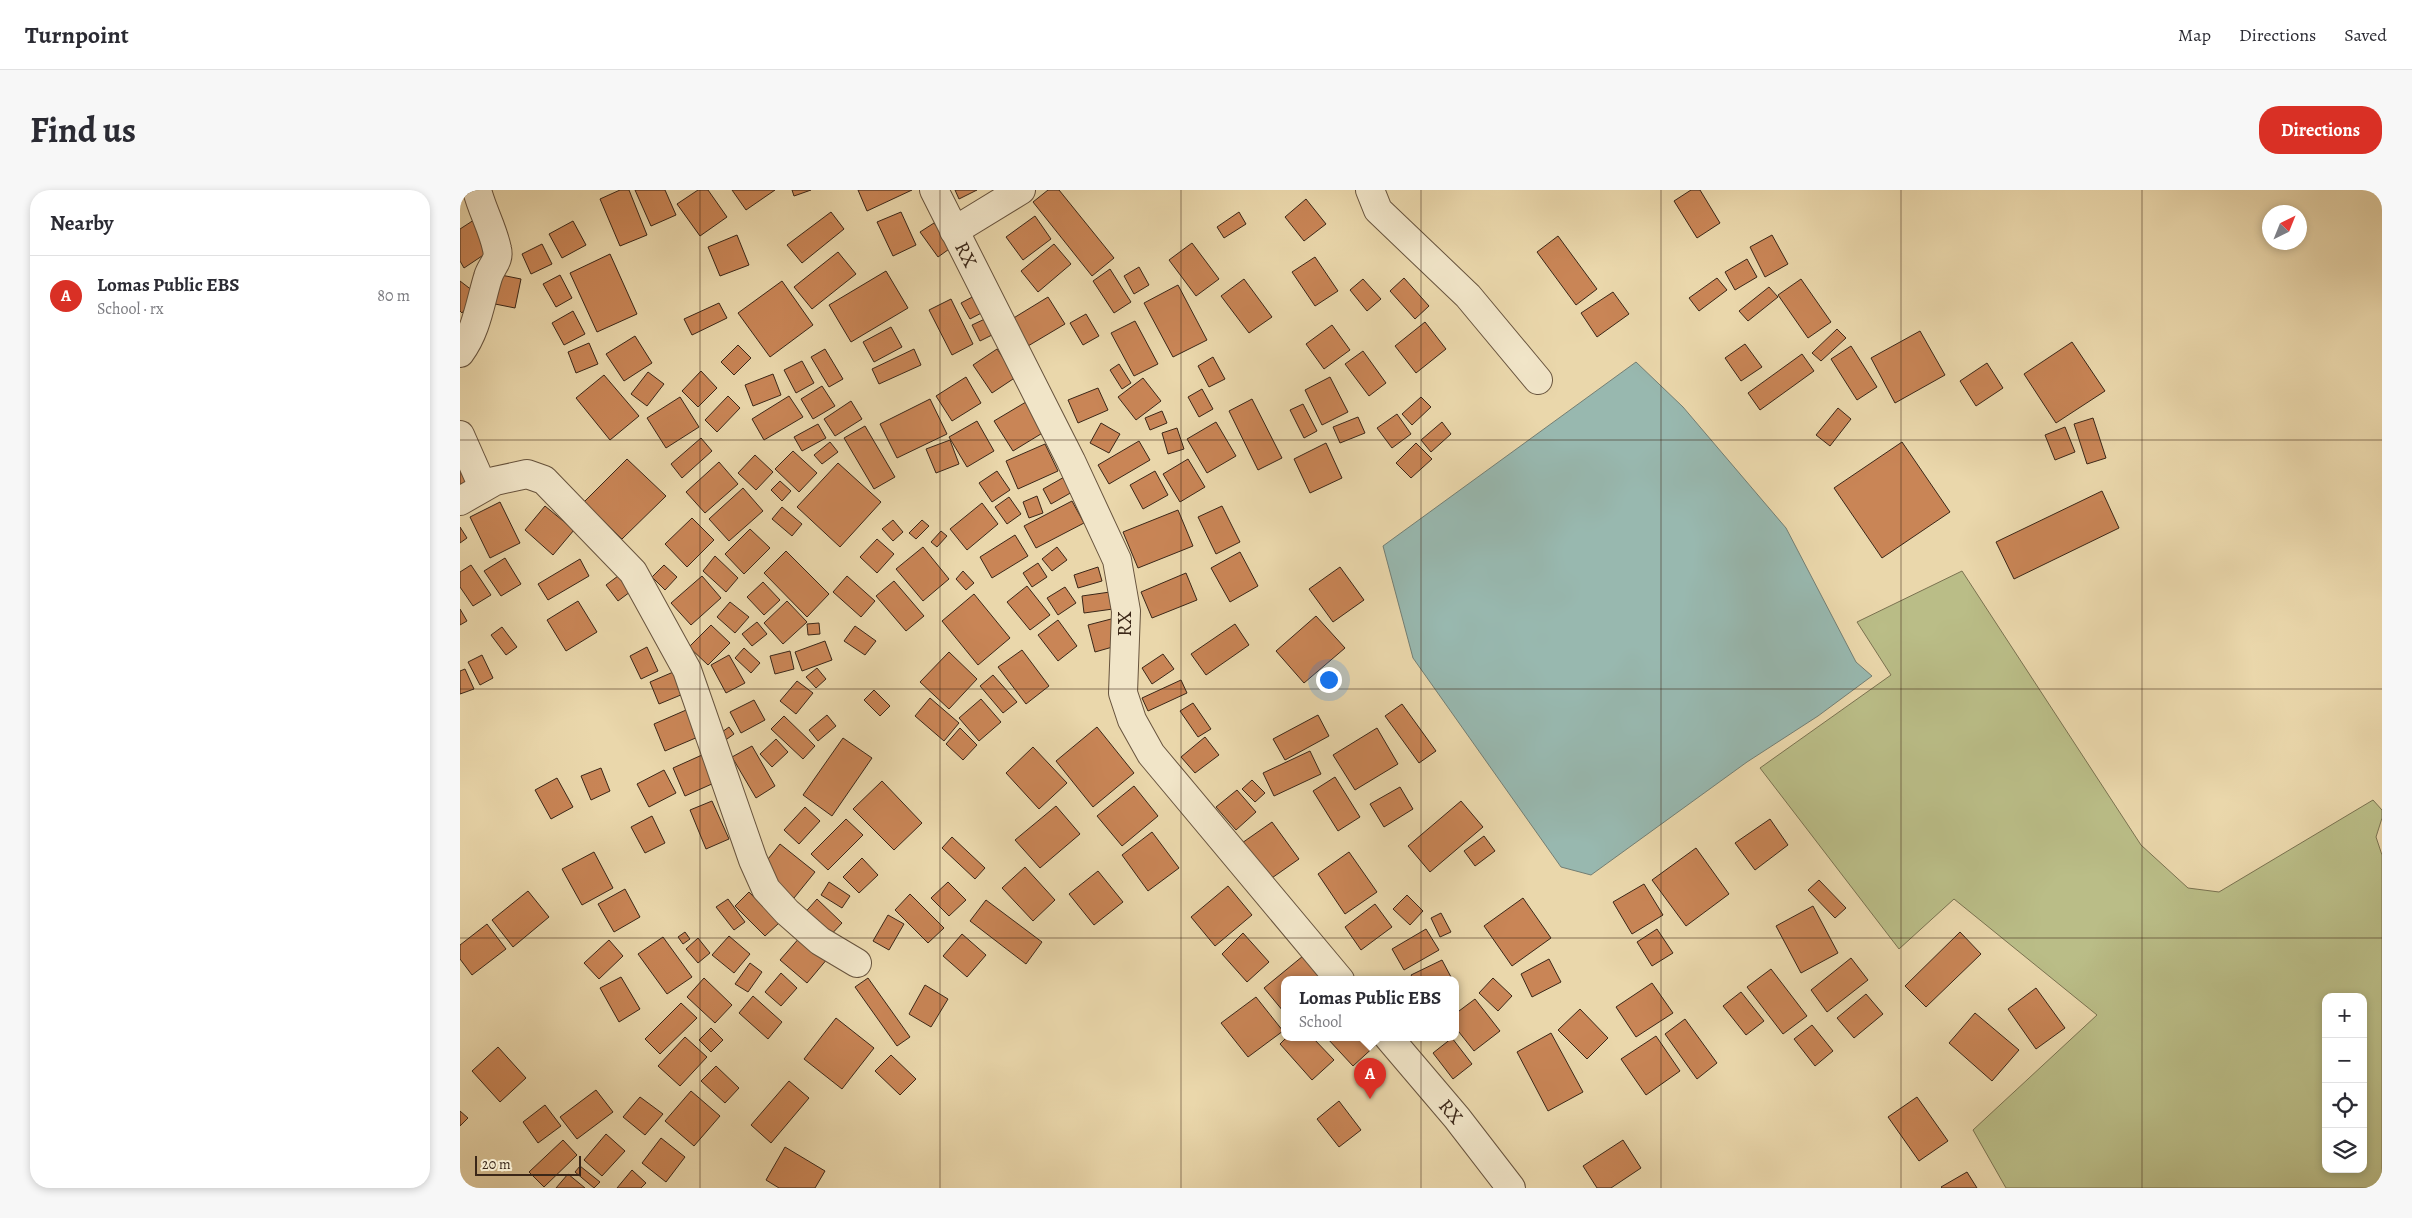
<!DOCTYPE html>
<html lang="en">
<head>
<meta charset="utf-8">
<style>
	:root { --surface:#fff; --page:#f7f7f7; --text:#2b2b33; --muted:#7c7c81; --line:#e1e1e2; --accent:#d93025 }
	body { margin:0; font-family:Alegreya,serif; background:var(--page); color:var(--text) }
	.controls { position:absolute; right:15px; bottom:15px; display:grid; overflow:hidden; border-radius:10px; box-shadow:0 2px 8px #0003 }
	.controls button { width:45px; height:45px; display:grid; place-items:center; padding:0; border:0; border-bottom:1px solid var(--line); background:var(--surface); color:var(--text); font:25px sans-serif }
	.compass { position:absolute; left:1802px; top:15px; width:45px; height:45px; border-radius:50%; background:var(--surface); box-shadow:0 2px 8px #0003; rotate:43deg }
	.scale { position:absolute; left:15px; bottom:12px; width:106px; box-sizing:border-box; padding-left:5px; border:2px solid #3b2718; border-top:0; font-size:14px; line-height:18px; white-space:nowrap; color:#3b2718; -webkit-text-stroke:4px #f1e5c8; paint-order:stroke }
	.you { position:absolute; left:868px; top:489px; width:18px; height:18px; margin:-12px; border:4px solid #fff; border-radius:50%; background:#1a73e8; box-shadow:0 0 0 8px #1a73e833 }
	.badge { display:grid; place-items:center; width:32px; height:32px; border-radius:50%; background:var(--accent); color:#fff; font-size:16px; font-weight:700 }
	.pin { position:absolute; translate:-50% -41px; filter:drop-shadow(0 1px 2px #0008) }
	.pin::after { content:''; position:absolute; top:26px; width:18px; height:15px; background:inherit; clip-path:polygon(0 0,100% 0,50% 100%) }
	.popup { position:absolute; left:821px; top:786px; width:178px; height:65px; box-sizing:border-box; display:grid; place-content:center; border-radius:10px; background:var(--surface); filter:drop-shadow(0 1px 4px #0005); font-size:16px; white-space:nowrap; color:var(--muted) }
	.popup b { font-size:19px; color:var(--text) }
	.popup::after { content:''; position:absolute; left:50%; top:100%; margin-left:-10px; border:10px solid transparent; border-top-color:var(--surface) }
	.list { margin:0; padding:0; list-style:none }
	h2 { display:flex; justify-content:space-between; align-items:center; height:65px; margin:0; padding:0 20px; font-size:21px }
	h2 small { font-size:16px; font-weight:400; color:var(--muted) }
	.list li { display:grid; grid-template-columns:32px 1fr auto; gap:15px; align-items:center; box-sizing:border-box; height:80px; padding:0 20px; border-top:1px solid var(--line) }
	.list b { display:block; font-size:19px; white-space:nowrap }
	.list p { margin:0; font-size:16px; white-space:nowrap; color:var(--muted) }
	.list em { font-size:16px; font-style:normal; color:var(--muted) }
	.icon { flex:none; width:28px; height:28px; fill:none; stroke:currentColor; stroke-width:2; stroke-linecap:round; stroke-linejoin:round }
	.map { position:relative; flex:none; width:1922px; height:998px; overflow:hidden; border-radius:20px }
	header { display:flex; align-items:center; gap:30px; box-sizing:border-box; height:70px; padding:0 25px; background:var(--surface); border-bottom:1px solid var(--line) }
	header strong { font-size:24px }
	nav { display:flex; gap:28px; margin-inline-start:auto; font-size:18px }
	.intro { display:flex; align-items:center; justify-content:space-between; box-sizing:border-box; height:120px; padding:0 30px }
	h1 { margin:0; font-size:35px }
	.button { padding:12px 22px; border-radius:20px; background:var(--accent); color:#fff; font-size:18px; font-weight:700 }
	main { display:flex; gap:30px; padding:0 30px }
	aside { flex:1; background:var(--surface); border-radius:20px; box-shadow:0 2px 8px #0003 }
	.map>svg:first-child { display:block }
	.green { fill:#babd87; stroke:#7a7250; fill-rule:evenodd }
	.water { fill:#98b8af; stroke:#737e73 }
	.building { fill:#c98556; stroke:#3b2718 }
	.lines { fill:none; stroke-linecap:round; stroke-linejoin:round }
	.minor-casing { stroke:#67533d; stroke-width:30 }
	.minor { stroke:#f1e5c8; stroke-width:28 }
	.grid { fill:none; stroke:#3b2718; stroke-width:1; stroke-opacity:0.55 }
	.labels { text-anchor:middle; stroke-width:5; stroke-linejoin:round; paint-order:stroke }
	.street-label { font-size:20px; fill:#3b2718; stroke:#f1e5c8 }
</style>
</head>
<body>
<header>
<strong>Turnpoint</strong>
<nav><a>Map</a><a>Directions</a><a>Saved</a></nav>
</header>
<div class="intro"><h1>Find us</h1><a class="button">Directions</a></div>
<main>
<aside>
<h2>Nearby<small></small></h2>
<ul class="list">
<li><span class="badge">A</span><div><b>Lomas Public EBS</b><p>School · rx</p></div><em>80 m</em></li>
</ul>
</aside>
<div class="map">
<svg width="1922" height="998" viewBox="0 0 1922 998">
	<rect width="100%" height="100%" fill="#ead7ab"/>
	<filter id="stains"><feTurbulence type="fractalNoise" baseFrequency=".004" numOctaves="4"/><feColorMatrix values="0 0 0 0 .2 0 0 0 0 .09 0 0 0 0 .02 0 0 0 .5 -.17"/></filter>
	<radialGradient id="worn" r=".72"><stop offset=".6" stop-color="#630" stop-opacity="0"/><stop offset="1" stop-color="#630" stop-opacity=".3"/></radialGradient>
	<path class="green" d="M1502 381 1681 655 1728 698 1759 702 1913 610 1922 620V628L1916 647 1922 665V998H1546L1513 940 1637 825 1494 709 1439 759 1300 578 1431 485 1397 432ZM1866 807H1903V979H1866Z"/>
	<path class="water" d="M1176 172 1223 217 1326 338 1396 472 1412 486 1358 526 1287 572 1131 685 1101 677 953 468 923 356Z"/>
	<path class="building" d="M160 0H169L187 45 160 56 140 9Z
		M175 0H205L216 25 191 36Z
		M238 0H248L267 27 240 46 217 14Z
		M272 0H315L286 20Z
		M332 0H351L334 6Z
		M398 0H452L407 21Z
		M495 0H517L499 9Z
		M588 0H599L654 68 632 86 573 12Z
		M1231 0H1240L1260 33 1237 48 1214 11Z
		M846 9 866 34 844 51 825 27Z
		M371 22 384 39 342 73 327 55Z
		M441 22 456 55 433 66 417 32Z
		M779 22 786 34 764 48 757 37Z
		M575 26 591 49 563 70 546 47Z
		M17 28 31 60 4 78 0 71V39Z
		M113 31 126 55 102 68 89 44Z
		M474 33 492 57 478 67 460 42Z
		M277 45 289 75 260 86 248 57Z
		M1312 45 1328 74 1305 87 1290 57Z
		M1098 46 1137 99 1116 115 1077 62Z
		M732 53 759 89 736 106 709 70Z
		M82 54 92 74 71 84 62 64Z
		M594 54 611 74 578 102 561 81Z
		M378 62 396 84 352 119 334 97Z
		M150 64 177 124 137 142 110 83Z
		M855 67 878 101 855 116 832 82Z
		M1287 69 1297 87 1275 100 1265 82Z
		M679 77 689 95 674 104 664 86Z
		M650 79 671 112 654 123 633 91Z
		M426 81 448 118 391 152 369 115Z
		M36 84 61 89 55 118 30 113Z
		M100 85 112 108 96 117 83 94Z
		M944 88 969 116 955 129 930 101Z
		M1257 88 1267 100 1239 121 1229 108Z
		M784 89 812 127 789 143 761 106Z
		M903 89 921 109 907 121 890 100Z
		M1341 89 1371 132 1348 148 1318 105Z
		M0 91 17 104 2 123 0 121Z
		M322 91 353 135 310 167 278 123Z
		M718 95 747 150 713 167 684 113Z
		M1309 97 1318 107 1288 131 1279 121Z
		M1153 102 1169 124 1137 147 1121 123Z
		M518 104 527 120 510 129 501 113Z
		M588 107 605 134 568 156 552 129Z
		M491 109 513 154 492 165 469 120Z
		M259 113 267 128 232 145 224 129Z
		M113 121 125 144 104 155 92 133Z
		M626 124 639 146 623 155 610 133Z
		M527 128 534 144 520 151 512 135Z
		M675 131 698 174 674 186 651 143Z
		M965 132 986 159 956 183 935 156Z
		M872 135 890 160 864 179 846 154Z
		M431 137 442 157 414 172 403 152Z
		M1377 139 1386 148 1361 171 1352 163Z
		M1460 141 1485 185 1435 213 1411 168Z
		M175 146 192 173 164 191 146 164Z
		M1612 152 1645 201 1596 233 1564 184Z
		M129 153 138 174 116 183 108 162Z
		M1285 154 1302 177 1281 191 1265 168Z
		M278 155 291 168 274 185 261 172Z
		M1391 156 1417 197 1397 210 1371 169Z
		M365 159 383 189 369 197 351 167Z
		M454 159 461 175 419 194 412 179Z
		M537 159 556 187 532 203 513 175Z
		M903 161 926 193 909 206 885 174Z
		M1342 164 1354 181 1300 220 1288 203Z
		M753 167 765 189 749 197 738 176Z
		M342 171 354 193 336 203 324 180Z
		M1527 173 1543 198 1516 216 1500 191Z
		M659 174 671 193 662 199 650 180Z
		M241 181 257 198 238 217 222 201Z
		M188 182 204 194 187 216 171 204Z
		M313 184 321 205 293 216 285 195Z
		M144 185 179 226 150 250 116 208Z
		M506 187 521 213 492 231 476 206Z
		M870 187 888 222 862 235 845 200Z
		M683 188 701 211 676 230 658 207Z
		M362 196 375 216 353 229 341 209Z
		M638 198 648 220 618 233 608 210Z
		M742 199 753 219 739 227 728 207Z
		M268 206 280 218 257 242 245 230Z
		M329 206 343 227 304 250 292 229Z
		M220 207 239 237 206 258 187 228Z
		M961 207 971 217 952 235 942 224Z
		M470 209 487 244 437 268 420 234Z
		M571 209 589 239 553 261 534 231Z
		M792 209 822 268 798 280 769 221Z
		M391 211 402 229 375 246 364 229Z
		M843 214 857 241 844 248 830 220Z
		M1378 218 1391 229 1370 256 1356 245Z
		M702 221 707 233 690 240 685 228Z
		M937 224 951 244 932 258 917 238Z
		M898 227 905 243 880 253 873 237Z
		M1633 228 1646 268 1627 274 1614 234Z
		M517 231 534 261 507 277 489 247Z
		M756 232 776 266 747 283 727 249Z
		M982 232 991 244 971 262 961 250Z
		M641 233 660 244 649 263 630 253Z
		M358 234 366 248 342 261 334 247Z
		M405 236 435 287 414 299 384 248Z
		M1605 237 1615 262 1595 270 1585 245Z
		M717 238 724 259 708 264 702 243Z
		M241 248 252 261 222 288 211 274Z
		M490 250 499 274 476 283 466 259Z
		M679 251 690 270 649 294 638 275Z
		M370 252 378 262 362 274 354 265Z
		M1442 252 1490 322 1422 368 1374 298Z
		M866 253 882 288 850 303 834 269Z
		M956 253 972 269 951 288 936 273Z
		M585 254 598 281 558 299 546 271Z
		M333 261 357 283 339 302 315 279Z
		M295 265 313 282 296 300 278 283Z
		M0 269 14 290 0 300Z
		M167 269 206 306 162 349 124 312Z
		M728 269 745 297 720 312 703 284Z
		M259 272 278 294 245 323 226 302Z
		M378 273 421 312 380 357 337 317Z
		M537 281 550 300 532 312 519 293Z
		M695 281 708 305 683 319 670 295Z
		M606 286 614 301 591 314 583 299Z
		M320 291 331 301 322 311 311 300Z
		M283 298 303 321 269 351 249 329Z
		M1642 301 1659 338 1554 389 1536 352Z
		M577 306 583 323 569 328 563 312Z
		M549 307 561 324 547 334 535 317Z
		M612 311 624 333 576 358 564 336Z
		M40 312 60 353 30 368 10 327Z
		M522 313 538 334 507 360 490 339Z
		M85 316 114 340 93 365 65 340Z
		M762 316 780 352 756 364 738 327Z
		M322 317 342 334 332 346 312 329Z
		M718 320 733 356 678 378 663 342Z
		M232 328 254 350 227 377 205 354Z
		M433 330 443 342 433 351 422 339Z
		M462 330 469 336 456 349 449 343Z
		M0 337 7 348 0 353Z
		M290 339 310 358 284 384 265 364Z
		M481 341 487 346 477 357 471 352Z
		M555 345 568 366 532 388 520 367Z
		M417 349 434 364 417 383 400 367Z
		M463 357 489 389 463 411 436 379Z
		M597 357 607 370 592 381 582 369Z
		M326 361 369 404 347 427 304 383Z
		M780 362 798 396 770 412 751 378Z
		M255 366 278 388 266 402 243 381Z
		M45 368 61 394 41 406 24 381Z
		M120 369 129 386 88 410 78 394Z
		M578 373 587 387 572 397 563 383Z
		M11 375 31 405 13 416 0 397V382Z
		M204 375 217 387 205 400 192 387Z
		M638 377 642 391 618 398 614 385Z
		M880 377 904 410 873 432 849 399Z
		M503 381 514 393 506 400 496 389Z
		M726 383 737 410 692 428 681 402Z
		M158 386 170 402 158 411 146 395Z
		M242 386 261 408 231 435 211 413Z
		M387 386 415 411 401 427 373 402Z
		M434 391 464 426 446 441 416 406Z
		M303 392 320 410 304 425 287 407Z
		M567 396 590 425 570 440 547 412Z
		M605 397 616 413 598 425 587 408Z
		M650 402 653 419 624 423 622 406Z
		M514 404 550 448 518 475 482 431Z
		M118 411 137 442 106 461 87 430Z
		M327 411 347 432 323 454 304 433Z
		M270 412 289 427 275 443 257 427Z
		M0 419 7 431 0 435Z
		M856 426 885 458 844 493 816 461Z
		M655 428 663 454 635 462 628 435Z
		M598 430 617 456 598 471 578 445Z
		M297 432 307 444 292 456 282 444Z
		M359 433 360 444 348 445 347 434Z
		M775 434 789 455 746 485 731 464Z
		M251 435 270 453 248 475 229 457Z
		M395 436 416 451 405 465 384 451Z
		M42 437 57 457 46 465 31 445Z
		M365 451 372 470 342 481 335 462Z
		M187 457 198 481 181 489 170 466Z
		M284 458 300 473 291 483 275 468Z
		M562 460 589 496 566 514 538 477Z
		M330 461 334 479 315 484 310 466Z
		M489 462 517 489 489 519 460 492Z
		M703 464 714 479 692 494 682 478Z
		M22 465 33 488 20 495 8 472Z
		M269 465 285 493 266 503 251 475Z
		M357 478 366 489 356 498 346 487Z
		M5 479 14 499 0 504V481Z
		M218 480 228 502 199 514 190 492Z
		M533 485 557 512 543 523 520 496Z
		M721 490 727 503 688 521 682 508Z
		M337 491 353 503 336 524 320 511Z
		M414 500 430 516 420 526 404 510Z
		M470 508 499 533 484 551 455 526Z
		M521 509 541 532 519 551 499 528Z
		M294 510 305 530 281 543 270 522Z
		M733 513 751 539 738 547 720 521Z
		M942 514 976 561 959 573 925 526Z
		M233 517 245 544 205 561 194 534Z
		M367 525 376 536 358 551 349 540Z
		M858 525 869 546 825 570 813 549Z
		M324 526 355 556 343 569 311 539Z
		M269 537 274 544 260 554 255 547Z
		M637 537 674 583 633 617 596 571Z
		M500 538 517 555 503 570 486 554Z
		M917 538 938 574 895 600 873 565Z
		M745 547 759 565 735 583 721 567Z
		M383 548 412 568 372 626 343 605Z
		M316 549 328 562 312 577 300 564Z
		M292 556 315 596 296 608 272 567Z
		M573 557 607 593 579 619 546 583Z
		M850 561 861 584 814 606 803 583Z
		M242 565 254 593 225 606 213 578Z
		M141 578 150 601 131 610 121 586Z
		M204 580 216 603 189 617 177 594Z
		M875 587 900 627 878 641 853 601Z
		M97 588 113 617 91 629 75 600Z
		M792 590 805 603 795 612 782 599Z
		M422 591 462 633 434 660 393 619Z
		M674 596 698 626 662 656 637 626Z
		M940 597 953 619 924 637 910 614Z
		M777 600 796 622 776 640 756 617Z
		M252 611 269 649 246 659 230 620Z
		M1001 611 1023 637 970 682 948 656Z
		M596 616 620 644 580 678 555 650Z
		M345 617 360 631 339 654 324 640Z
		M192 626 205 653 185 663 171 637Z
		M386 629 403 645 368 680 351 664Z
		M1310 629 1328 655 1295 680 1275 653Z
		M812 632 839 669 809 690 782 653Z
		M692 642 719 678 688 701 662 665Z
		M1024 646 1035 661 1015 676 1004 661Z
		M492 647 525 678 515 689 482 658Z
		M320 654 355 682 334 708 300 679Z
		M1236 658 1269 704 1226 736 1192 690Z
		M134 662 153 698 122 715 102 679Z
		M889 662 917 702 885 724 858 684Z
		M402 668 418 685 399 703 383 687Z
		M565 677 595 710 573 731 542 698Z
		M638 681 663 712 634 735 609 704Z
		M1359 690 1386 718 1375 728 1348 700Z
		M369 692 390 706 382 718 361 705Z
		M488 692 506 710 489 726 471 708Z
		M1184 694 1203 725 1172 744 1153 712Z
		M768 696 792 725 755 756 731 727Z
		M165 699 180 727 154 742 138 714Z
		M68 701 89 727 53 757 32 730Z
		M289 702 319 733 305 746 275 716Z
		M450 704 484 738 468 753 435 720Z
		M947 705 963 721 950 735 933 719Z
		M1063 708 1091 748 1052 776 1024 736Z
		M268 709 285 732 274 740 256 717Z
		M357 709 382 733 366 750 341 727Z
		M526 710 582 752 566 774 510 731Z
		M915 714 932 737 901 760 885 737Z
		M1353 716 1378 763 1341 783 1316 736Z
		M981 723 991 742 980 747 971 728Z
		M428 725 444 734 429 760 413 751Z
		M27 734 46 759 12 785 0 769V755Z
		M966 739 979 760 944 780 932 759Z
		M1197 739 1213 763 1192 776 1177 752Z
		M225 742 230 749 223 754 218 747Z
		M1500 742 1521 764 1466 817 1445 796Z
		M783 743 809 772 787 792 762 764Z
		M502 744 526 765 507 787 483 766Z
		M269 746 290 764 274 783 252 765Z
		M341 746 368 768 347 793 320 770Z
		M203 747 232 787 207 804 178 764Z
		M238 748 250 763 238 773 226 759Z
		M149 750 163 766 139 789 124 773Z
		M843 766 862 789 825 790V819L823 821 804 798Z
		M1391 768 1408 790 1367 822 1351 800Z
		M1089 769 1101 792 1072 807 1061 784Z
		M982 770 991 787 985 790H954L951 785Z
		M290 773 302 782 288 802 275 794Z
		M1311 779 1347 826 1323 844 1287 797Z
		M321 783 337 798 321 816 305 802Z
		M161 787 180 819 159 832 140 798Z
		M244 788 272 815 255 833 227 807Z
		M408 788 450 847 437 856 395 797Z
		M1033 788 1052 806 1038 821 1019 803Z
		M1192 793 1213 823 1176 847 1156 817Z
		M465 795 488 809 471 837 449 824Z
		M1576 798 1605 838 1576 859 1548 819Z
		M1281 802 1304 831 1286 845 1263 816Z
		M1406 804 1423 824 1394 848 1377 828Z
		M293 806 322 832 308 849 279 823Z
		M796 807 823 841 788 867 761 833Z
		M1015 809 1040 841 1014 861 995 837V824Z
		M221 813 237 828 200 864 185 849Z
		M1120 819 1148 848 1127 869 1098 840Z
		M1515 823 1559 860 1532 891 1489 853Z
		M376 828 414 858 382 899 344 869Z
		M1225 829 1257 873 1237 889 1205 844Z
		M1352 835 1373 861 1355 876 1334 849Z
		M251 838 263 850 251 862 239 850Z
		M1091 843 1123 902 1088 921 1057 862Z
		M1196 846 1220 881 1186 905 1161 869Z
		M225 847 247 867 220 896 198 876Z
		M826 848H853L874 870 852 890 820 854Z
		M867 848H911L917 854 893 876Z
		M992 848 1012 874 993 889 973 863Z
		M38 857 66 888 40 912 12 881Z
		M431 865 456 889 440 905 415 881Z
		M256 876 279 898 265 913 241 891Z
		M329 891 349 908 311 953 291 935Z
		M136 900 153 922 117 949 100 927Z
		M231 901 260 926 234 956 205 931Z
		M180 907 203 924 185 945 163 927Z
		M1457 907 1488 951 1459 971 1428 927Z
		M879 911 901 940 879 957 857 929Z
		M85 915 101 936 78 953 63 932Z
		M0 921 8 928 0 936Z
		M146 944 165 961 142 986 124 970Z
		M201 948 225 967 206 992 182 973Z
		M103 950 117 965 84 997 69 982Z
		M1163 950 1181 978 1151 998H1137L1123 976Z
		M325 957 365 981 355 998H319L306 990Z
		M120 976 140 992 134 998 115 982Z
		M172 980 186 993 181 998H157Z
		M1507 982 1517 998H1482L1481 997Z
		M108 984 125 998H96Z"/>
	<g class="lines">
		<g class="minor-casing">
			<g id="minor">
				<path id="s1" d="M474 0 611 271 657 370 666 421 663 503 672 530 691 564 880 790"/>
				<path d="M910 0 918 20 1008 106 1078 190"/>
				<path d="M494 41 561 0"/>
				<path d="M0 163C17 140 20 113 28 87 31 76 40 71 37 59 33 39 22 20 17 0"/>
				<path d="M0 245 23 297"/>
				<path d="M0 311 35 291 67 284 84 290 173 382 227 480 293 670 306 699 327 722 360 751 397 773"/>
				<path id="s2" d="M929 848 997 928 1051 998"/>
			</g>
		</g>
		<use href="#minor" class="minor"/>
	</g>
	<path class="grid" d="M240 0V998M480 0V998M721 0V998M961 0V998M1201 0V998M1441 0V998M1682 0V998M0 250H1922M0 499H1922M0 748H1922"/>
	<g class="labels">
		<g class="street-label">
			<text dy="7" stroke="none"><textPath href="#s1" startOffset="72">RX</textPath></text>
			<text transform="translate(664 434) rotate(-90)" y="7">RX</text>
			<text dy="7" stroke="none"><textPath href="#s2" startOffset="96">RX</textPath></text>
		</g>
	</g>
	<rect width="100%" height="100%" filter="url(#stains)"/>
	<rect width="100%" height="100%" fill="url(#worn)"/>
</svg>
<div class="controls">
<button>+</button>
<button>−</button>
<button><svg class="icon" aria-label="locate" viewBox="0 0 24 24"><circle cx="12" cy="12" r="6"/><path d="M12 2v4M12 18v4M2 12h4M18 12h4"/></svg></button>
<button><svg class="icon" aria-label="layers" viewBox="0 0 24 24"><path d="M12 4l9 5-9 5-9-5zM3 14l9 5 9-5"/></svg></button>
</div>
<svg class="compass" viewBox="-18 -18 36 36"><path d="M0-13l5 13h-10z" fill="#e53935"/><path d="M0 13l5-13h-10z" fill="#7c7c81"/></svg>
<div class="scale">20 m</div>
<div class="you"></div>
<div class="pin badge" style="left:910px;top:909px">A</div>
<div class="popup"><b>Lomas Public EBS</b>School</div>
</div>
</main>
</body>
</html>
